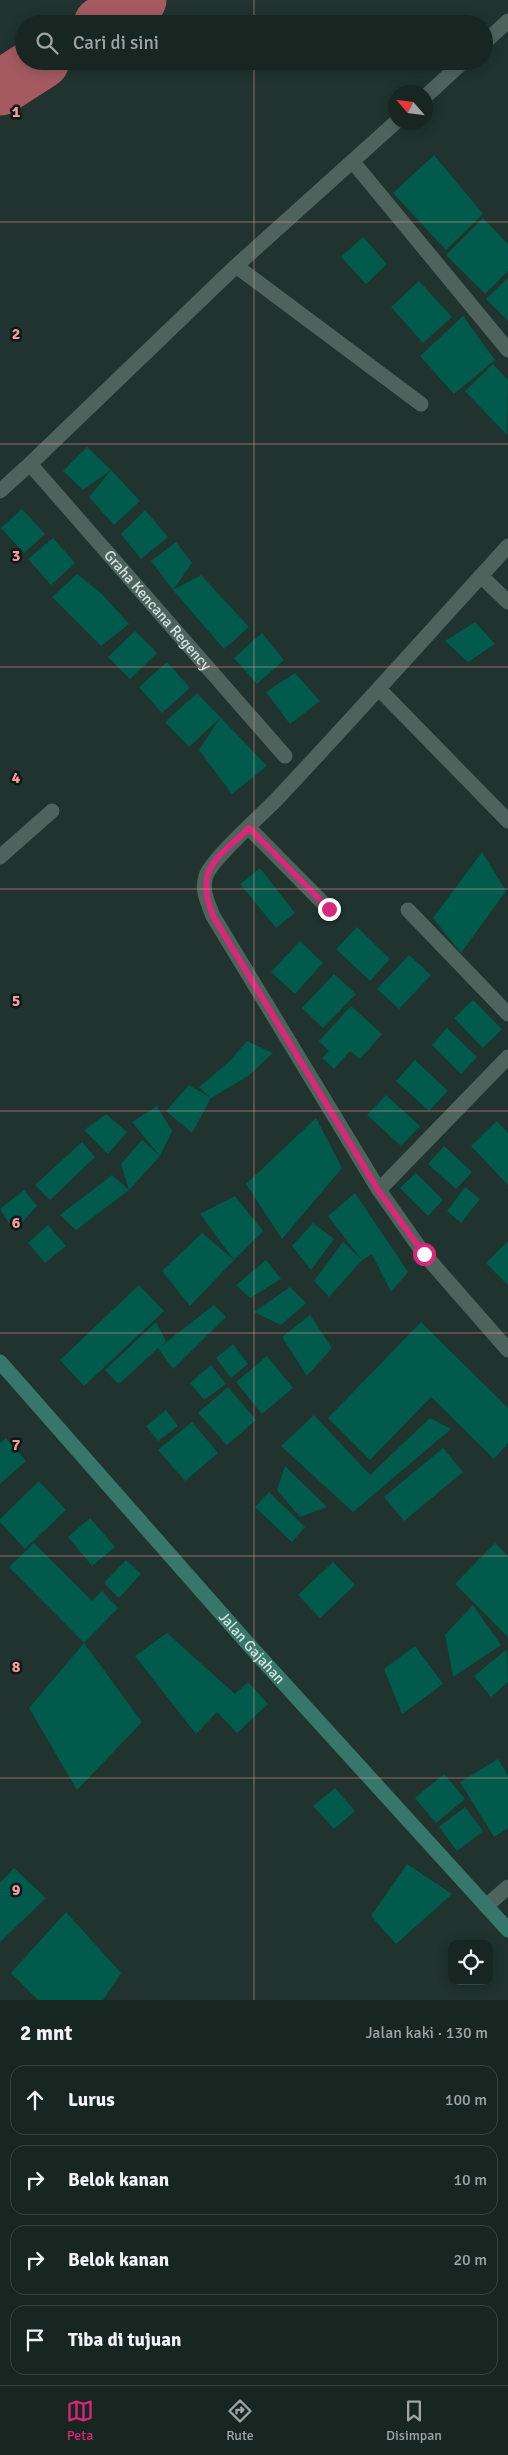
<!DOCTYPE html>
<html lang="id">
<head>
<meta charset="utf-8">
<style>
	:root { --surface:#182622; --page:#212e2a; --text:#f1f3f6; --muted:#9fa5a5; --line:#364340; --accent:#db2777 }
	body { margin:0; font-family:Signika,sans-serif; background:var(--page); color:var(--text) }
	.controls { position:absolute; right:15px; bottom:15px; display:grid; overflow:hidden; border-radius:10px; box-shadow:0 2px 12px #0003 }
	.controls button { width:45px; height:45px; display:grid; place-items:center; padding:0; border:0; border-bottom:1px solid var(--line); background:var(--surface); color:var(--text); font:25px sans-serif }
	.compass { position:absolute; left:388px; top:85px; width:45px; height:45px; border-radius:50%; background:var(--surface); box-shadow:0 2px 12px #0003; rotate:298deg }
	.stop { position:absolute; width:15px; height:15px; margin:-11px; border:4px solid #db2777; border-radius:50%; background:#fff }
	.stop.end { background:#db2777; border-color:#fff; box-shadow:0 1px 5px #0008 }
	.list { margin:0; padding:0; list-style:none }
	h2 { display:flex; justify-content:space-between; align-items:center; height:65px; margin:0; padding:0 20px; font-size:21px }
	h2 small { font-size:16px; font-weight:400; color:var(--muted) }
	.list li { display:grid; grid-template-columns:32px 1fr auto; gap:15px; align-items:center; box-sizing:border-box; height:70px; margin:0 10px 10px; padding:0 10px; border:1px solid var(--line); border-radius:15px }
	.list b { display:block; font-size:19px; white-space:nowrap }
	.list em { font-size:16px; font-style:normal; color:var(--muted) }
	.icon { flex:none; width:28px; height:28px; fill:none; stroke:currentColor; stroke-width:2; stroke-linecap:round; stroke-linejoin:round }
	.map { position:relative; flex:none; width:508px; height:2000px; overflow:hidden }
	.search { position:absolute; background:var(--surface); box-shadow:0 2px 12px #0003; left:15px; right:15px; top:15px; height:55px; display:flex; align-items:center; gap:12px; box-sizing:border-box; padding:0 18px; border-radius:28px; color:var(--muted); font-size:19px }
	.sheet { height:385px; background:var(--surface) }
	nav { display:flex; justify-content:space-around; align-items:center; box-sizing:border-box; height:70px; border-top:1px solid var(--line); background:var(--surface); font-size:14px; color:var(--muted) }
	nav a { display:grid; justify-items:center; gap:2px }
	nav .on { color:var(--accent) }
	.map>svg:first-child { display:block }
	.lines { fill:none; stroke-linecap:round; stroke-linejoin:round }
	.river { stroke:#a55a62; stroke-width:55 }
	.building { fill:#005b4c }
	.lane { stroke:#4f635d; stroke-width:15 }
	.street { stroke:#4f635d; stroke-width:15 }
	.secondary { stroke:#37776b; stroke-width:15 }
	.route { stroke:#db2777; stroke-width:6 }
	.grid { fill:none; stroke:#f49aa2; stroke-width:1; stroke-opacity:0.55 }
	.labels { text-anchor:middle; stroke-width:5; stroke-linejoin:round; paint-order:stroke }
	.street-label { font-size:15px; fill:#d7e2df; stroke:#111917 }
	.grid-label { font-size:16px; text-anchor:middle; font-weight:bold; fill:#f49aa2; stroke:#111917; stroke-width:5; stroke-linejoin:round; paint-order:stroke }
</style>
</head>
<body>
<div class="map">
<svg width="508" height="2000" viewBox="0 0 508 2000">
	<rect width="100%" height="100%" fill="#20332e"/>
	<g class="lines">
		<path class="river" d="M101 24 139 0
			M0 88 42 61"/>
	</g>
	<path class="building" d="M434 155 483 214 446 250 393 193Z
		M483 218 508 244V271L485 294 446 255Z
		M363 237 387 264 366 284 341 257Z
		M508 278V321L486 299Z
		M419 281 452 317 423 343 391 307Z
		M463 316 495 360 454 394 420 356Z
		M493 364 508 380 507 435 465 391Z
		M87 447 111 470 140 501 114 525 89 497 111 470 83 490 63 471Z
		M22 509 45 534 24 553 1 528Z
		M145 510 168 537 141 559 121 534Z
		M53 538 75 563 51 585 28 559Z
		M176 542 192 563 173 590 201 575 249 627 224 649 173 590 151 561Z
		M77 574 102 594 129 624 101 646 52 597Z
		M475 622 495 644 468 662 445 641Z
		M135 631 157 653 130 679 108 657Z
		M262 633 284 660 257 684 234 658Z
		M167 662 190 688 162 713 139 687Z
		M295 673 320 701 290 724 266 692Z
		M197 693 267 766 232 794 199 750 220 718 189 747 165 722Z
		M482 852 506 891 461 953 433 918Z
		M260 868 295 913 276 928 240 884Z
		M357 927 390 959 370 981 336 949Z
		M300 941 323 963 295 994 271 972Z
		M409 955 431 975 399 1009 377 989Z
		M334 974 356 994 323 1028 302 1008Z
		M473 1000 502 1029 483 1048 454 1018Z
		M351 1006 382 1034 360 1059 350 1051 334 1069 322 1058 329 1051 319 1041Z
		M447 1028 477 1057 461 1074 432 1045Z
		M247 1041 273 1053 248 1076 211 1098 199 1087 229 1062Z
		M415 1060 448 1091 429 1111 396 1081Z
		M189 1085 211 1098 192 1133 166 1111Z
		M386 1095 420 1126 401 1146 367 1115Z
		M157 1106 172 1131 160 1156 129 1190 121 1164 142 1140 160 1156 132 1122Z
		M106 1114 127 1132 108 1154 84 1130Z
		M316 1118 342 1168 282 1239 246 1184Z
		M497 1121 508 1133V1185L471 1146Z
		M82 1142 95 1157 50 1200 35 1185Z
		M444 1146 472 1172 456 1189 428 1164Z
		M416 1173 443 1200 428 1216 400 1188Z
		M112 1175 129 1190 76 1230 60 1215Z
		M465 1187 480 1199 461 1223 447 1211Z
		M24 1190 37 1206 14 1231 0 1209Z
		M355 1193 408 1272 391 1292 372 1254 362 1260 329 1297 314 1281 343 1242 362 1260 328 1216Z
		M235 1196 263 1231 234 1260 200 1214Z
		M313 1223 334 1239 311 1270 292 1246Z
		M48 1225 66 1246 45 1263 28 1243Z
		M202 1233 234 1260 190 1306 162 1271Z
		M508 1241V1285L486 1263Z
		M266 1260 281 1279 250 1298 236 1285Z
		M139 1285 164 1311 84 1386 60 1360Z
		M290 1287 306 1303 281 1325 254 1312Z
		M214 1305 226 1317 173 1369 158 1348 119 1384 105 1370 156 1322 166 1341 160 1347Z
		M310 1315 332 1348 307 1376 282 1337Z
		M421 1322 508 1408V1443L494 1459 431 1397 370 1460 328 1418Z
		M233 1344 248 1364 231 1378 216 1358Z
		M267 1356 293 1388 262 1414 236 1382Z
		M211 1365 226 1384 204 1400 190 1383Z
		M228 1387 256 1420 227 1445 198 1413Z
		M166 1410 178 1426 158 1441 146 1426Z
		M314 1415 370 1475 430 1418 451 1429 353 1512 281 1446Z
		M192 1422 218 1453 185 1481 158 1450Z
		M6 1438 26 1461 0 1484V1443Z
		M443 1448 463 1472 404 1521 384 1497Z
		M285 1466 327 1507 300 1517 277 1490Z
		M39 1481 66 1510 25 1549 0 1522V1519Z
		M269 1492 305 1527 292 1542 255 1507Z
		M90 1518 115 1547 92 1566 68 1537Z
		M34 1543 92 1601 102 1591 118 1608 84 1643 142 1722 77 1790 29 1708 84 1643 9 1567Z
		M495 1543 508 1556V1637L455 1584Z
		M126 1560 141 1574 119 1598 104 1583Z
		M333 1562 355 1585 320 1618 298 1595Z
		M473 1605 501 1645 453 1677 445 1635Z
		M167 1633 235 1694 248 1682 268 1704 237 1733 217 1712 196 1734 135 1656Z
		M415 1646 443 1684 402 1714 384 1669Z
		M507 1649 508 1682 491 1697 474 1676Z
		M498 1759 508 1776V1828L494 1837 460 1782Z
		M444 1774 465 1799 436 1823 415 1798Z
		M335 1788 355 1811 334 1829 313 1806Z
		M465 1807 483 1831 457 1851 439 1827Z
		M407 1864 452 1894 396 1944 371 1916Z
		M14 1868 46 1898 0 1942V1883Z
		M66 1912 121 1973 103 2000H38L11 1973Z"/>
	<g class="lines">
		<path class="lane" d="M236 266 421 404"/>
		<g class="street">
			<path d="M484 43 508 21"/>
			<path d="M426 96 464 61"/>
			<path d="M353 162 508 350"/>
			<path id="s1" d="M30 464 285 756"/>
			<path d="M0 491 30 464 236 266 396 122"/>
			<path d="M508 546C431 631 354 717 275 801 260 816 211 860 206 876 201 890 208 903 213 916L379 1190 424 1254 508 1350"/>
			<path d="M481 576 508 602"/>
			<path d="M379 689 508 821"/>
			<path d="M249 828 329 909"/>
			<path d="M0 857 52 811"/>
			<path d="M408 910 508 1014"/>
			<path d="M379 1190 508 1057"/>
			<path d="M486 1906 508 1887"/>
		</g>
		<path class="secondary" id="s2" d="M0 1362 249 1645 508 1930"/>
	</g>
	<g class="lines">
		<path class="route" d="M329 909 249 828C217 859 194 867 213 916L378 1190 424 1254"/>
	</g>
	<path class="grid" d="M254 0V24M254 61V2000M0 222H508M0 444H508M0 667H508M0 889H508M0 1111H508M0 1333H508M0 1556H508M0 1778H508"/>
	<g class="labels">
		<g class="street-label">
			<text dy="5" stroke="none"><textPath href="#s1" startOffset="194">Graha Kencana Regency</textPath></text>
			<text dy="5" stroke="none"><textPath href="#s2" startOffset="381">Jalan Gajahan</textPath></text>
		</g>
	</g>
	<g class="grid-label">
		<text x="16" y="117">1</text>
		<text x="16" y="339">2</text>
		<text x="16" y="561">3</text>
		<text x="16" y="783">4</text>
		<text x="16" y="1006">5</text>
		<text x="16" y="1228">6</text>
		<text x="16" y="1450">7</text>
		<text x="16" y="1672">8</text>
		<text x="16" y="1895">9</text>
	</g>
</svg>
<div class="controls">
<button><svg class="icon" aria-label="locate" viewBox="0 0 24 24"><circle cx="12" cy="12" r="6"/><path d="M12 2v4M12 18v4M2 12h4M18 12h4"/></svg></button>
</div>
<svg class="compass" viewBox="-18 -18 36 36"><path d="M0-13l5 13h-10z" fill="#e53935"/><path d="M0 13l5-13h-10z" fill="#9fa5a5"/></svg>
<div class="stop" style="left:424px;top:1254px"></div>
<div class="stop end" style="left:329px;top:909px"></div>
<div class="search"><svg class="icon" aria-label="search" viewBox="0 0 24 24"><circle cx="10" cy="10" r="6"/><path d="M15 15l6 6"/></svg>Cari di sini</div>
</div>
<section class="sheet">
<h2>2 mnt<small>Jalan kaki · 130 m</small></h2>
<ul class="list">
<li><svg class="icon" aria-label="ahead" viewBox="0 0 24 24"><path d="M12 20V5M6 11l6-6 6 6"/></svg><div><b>Lurus</b></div><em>100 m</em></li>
<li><svg class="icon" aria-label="right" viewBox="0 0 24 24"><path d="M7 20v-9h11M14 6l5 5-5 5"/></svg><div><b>Belok kanan</b></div><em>10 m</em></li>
<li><svg class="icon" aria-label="right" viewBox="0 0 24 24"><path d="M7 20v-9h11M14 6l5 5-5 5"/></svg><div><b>Belok kanan</b></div><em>20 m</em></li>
<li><svg class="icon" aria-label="arrive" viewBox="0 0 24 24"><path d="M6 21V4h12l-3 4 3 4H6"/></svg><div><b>Tiba di tujuan</b></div></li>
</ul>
</section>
<nav>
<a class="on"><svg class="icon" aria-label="map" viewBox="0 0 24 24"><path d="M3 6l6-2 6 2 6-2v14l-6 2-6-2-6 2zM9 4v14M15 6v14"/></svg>Peta</a>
<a><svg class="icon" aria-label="directions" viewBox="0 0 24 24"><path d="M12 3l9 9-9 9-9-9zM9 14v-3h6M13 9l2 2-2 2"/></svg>Rute</a>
<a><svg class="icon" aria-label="saved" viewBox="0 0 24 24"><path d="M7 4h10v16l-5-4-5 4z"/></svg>Disimpan</a>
</nav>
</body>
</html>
